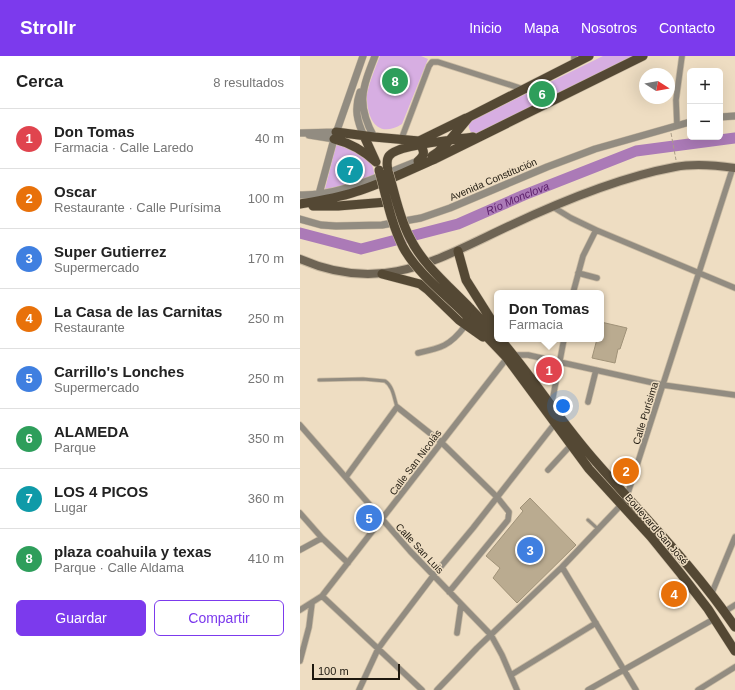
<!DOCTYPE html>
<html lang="es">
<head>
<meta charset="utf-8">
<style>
	:root { --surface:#fff; --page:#f6f6f6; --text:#222; --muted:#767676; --line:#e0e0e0; --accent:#7c3aed }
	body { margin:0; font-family:Arial,sans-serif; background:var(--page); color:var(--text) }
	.controls { position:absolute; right:12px; top:12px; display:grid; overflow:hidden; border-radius:6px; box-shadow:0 4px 16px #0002 }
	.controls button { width:36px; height:36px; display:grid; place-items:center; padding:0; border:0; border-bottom:1px solid var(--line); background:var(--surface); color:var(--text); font:20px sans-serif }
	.compass { position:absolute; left:339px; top:12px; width:36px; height:36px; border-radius:50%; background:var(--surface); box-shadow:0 4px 16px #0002; rotate:101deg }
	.scale { position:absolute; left:12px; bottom:10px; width:88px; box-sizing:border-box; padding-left:4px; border:2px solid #1e180e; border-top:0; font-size:11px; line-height:14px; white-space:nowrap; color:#1e180e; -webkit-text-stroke:3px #eeddc2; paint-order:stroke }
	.you { position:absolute; left:263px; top:350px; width:14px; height:14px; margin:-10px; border:3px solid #fff; border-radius:50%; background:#1a73e8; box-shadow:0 0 0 6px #1a73e833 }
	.badge { display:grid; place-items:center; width:26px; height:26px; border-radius:50%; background:var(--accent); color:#fff; font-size:13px; font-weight:700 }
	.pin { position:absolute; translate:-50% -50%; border:2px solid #fff; box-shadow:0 1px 4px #0006 }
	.popup { position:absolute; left:194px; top:234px; width:110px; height:52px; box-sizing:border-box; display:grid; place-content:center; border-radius:6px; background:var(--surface); filter:drop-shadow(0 1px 3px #0005); font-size:13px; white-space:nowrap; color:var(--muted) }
	.popup b { font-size:15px; color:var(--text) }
	.popup::after { content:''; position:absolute; left:50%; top:100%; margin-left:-8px; border:8px solid transparent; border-top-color:var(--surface) }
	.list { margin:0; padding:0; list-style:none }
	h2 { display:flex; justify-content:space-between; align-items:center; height:52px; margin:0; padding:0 16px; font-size:17px }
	h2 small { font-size:13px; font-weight:400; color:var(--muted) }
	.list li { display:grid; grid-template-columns:26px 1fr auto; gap:12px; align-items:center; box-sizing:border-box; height:60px; padding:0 16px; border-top:1px solid var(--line) }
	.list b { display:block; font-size:15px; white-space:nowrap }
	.list p { margin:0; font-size:13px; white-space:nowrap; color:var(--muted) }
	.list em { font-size:13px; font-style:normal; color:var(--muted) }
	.actions { display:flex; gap:8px; padding:12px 16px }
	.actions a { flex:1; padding:9px 0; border:1px solid var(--accent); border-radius:6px; text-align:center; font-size:14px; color:var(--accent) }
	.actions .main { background:var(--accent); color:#fff }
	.map { position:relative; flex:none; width:435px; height:634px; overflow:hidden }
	header { display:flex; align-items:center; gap:24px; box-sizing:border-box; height:56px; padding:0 20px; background:var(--accent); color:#fff }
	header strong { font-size:19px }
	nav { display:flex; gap:22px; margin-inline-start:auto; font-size:14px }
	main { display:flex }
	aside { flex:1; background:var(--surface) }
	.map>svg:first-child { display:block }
	.green { fill:#d7aee2 }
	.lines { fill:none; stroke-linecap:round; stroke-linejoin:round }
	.river { stroke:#ab7ab7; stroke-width:11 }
	.building { fill:#baab90; stroke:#a09278 }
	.service-casing { stroke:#c9baa2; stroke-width:4.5 }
	.minor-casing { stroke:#c9baa2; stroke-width:7 }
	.tertiary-casing { stroke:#c9baa2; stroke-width:8 }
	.secondary-casing { stroke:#c9baa2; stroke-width:10 }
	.primary-casing { stroke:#c9baa2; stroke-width:10 }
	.path { stroke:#ab9d88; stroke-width:1; stroke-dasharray:4 2; stroke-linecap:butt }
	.service { stroke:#928c81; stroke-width:3 }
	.minor { stroke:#928c81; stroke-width:5.5 }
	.tertiary { stroke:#928c81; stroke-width:7 }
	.secondary { stroke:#6e6454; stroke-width:8 }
	.primary { stroke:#544834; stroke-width:9 }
	.primary-bridge-casing { stroke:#c9baa2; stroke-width:10; stroke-linecap:butt }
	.primary-bridge { stroke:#544834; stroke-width:9 }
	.labels { text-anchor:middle; stroke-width:3; stroke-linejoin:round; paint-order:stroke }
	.street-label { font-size:10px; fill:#1e180e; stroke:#eeddc2 }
	.water-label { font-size:11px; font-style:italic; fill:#5d206c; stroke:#eeddc2 }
</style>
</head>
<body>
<header>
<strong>Strollr</strong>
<nav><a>Inicio</a><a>Mapa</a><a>Nosotros</a><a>Contacto</a></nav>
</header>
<main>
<aside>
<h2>Cerca<small>8 resultados</small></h2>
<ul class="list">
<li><span class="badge" style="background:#e0444e">1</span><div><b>Don Tomas</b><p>Farmacia · Calle Laredo</p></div><em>40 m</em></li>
<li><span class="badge" style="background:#e8710a">2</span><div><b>Oscar</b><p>Restaurante · Calle Purísima</p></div><em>100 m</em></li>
<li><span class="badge" style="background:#3f7fe0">3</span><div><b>Super Gutierrez</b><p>Supermercado</p></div><em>170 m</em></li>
<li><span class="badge" style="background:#e8710a">4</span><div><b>La Casa de las Carnitas</b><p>Restaurante</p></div><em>250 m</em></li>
<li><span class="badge" style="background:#3f7fe0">5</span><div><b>Carrillo's Lonches</b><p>Supermercado</p></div><em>250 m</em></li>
<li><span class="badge" style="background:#2e9e5b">6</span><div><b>ALAMEDA</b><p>Parque</p></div><em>350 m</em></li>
<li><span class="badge" style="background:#0f9aa8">7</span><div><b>LOS 4 PICOS</b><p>Lugar</p></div><em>360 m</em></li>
<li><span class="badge" style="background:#2e9e5b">8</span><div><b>plaza coahuila y texas</b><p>Parque · Calle Aldama</p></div><em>410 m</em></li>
</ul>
<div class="actions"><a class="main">Guardar</a><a>Compartir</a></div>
</aside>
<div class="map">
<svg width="435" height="634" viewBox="0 0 435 634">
	<rect width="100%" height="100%" fill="#eeddc2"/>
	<path class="green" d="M80 0H121L128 3 102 68C78 83 67 64 67 41 67 32 76 10 80 0Z
		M303 0H336L176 78 171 76C168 71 168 69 171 65Z
		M39 88C53 94 75 101 74 119L48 129 25 133 36 90Z"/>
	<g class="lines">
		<path class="river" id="s1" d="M0 177 61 193 158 168 224 139 336 95 435 82"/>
	</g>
	<path class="building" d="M301 266 327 272 320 293H318L315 307 292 302 297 283H301Z
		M230 442 276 489 217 547 193 522 200 512 186 500 223 455 220 452Z"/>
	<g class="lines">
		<g class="service-casing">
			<path id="service" d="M19 324 63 323 85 325C93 330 94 342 97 351
				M288 464 298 473"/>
		</g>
		<g class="minor-casing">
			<path id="minor" d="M274 0V6
				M377 69 376 44 382 0
				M101 84 129 10 132 6H138L223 33
				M253 151 271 162 296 174 435 232
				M278 217 297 222
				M273 237 283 200 296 174
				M118 297C141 292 150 290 165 270
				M288 346 296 314
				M250 351 253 341 264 283
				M0 369 110 495 191 579 202 599 217 634
				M248 414 271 389
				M46 421 97 351 141 386 197 441 209 456 208 464 149 536
				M0 457 22 482 48 507
				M0 494 22 482
				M262 511 336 634
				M411 539 435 481
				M22 540 122 634
				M0 554 22 540 207 302 214 299H228L363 329 435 339
				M424 556 435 549
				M157 577 161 549
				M0 605 9 571 12 547
				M211 619 296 567
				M59 634 78 593 86 582 133 520 173 472 256 366
				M137 634 177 592 262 511 321 449 327 440 433 111
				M288 634 414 563
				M398 634 435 611"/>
		</g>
		<g class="tertiary-casing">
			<path id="tertiary" d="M60 36C54 53 57 65 64 80
				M420 61 435 60
				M0 77 36 76
				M9 79 34 83
				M74 81C56 48 62 33 75 0
				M19 138 34 83 63 0
				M0 139C41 140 80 119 118 105
				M0 163 21 169 36 170 82 169 121 162 150 152 247 111 295 93 390 66"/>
		</g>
		<g class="secondary-casing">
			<path id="secondary" d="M0 203C82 239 136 204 209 170 260 146 320 121 375 111 395 107 415 109 435 112"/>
		</g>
		<g class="primary-casing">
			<path id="primary" d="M36 76 74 81 119 85C123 94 127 98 118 105
				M64 80 75 104
				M34 83C50 87 63 94 76 106
				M119 85 166 62
				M132 100 138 96 149 85 169 61 289 0
				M88 115C87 110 86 104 89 100 97 88 157 84 173 81
				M0 148C18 145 37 142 55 136 82 128 109 114 135 103L343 0
				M13 150H38L87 146
				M158 195 166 224 190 262 196 278
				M82 218 120 228 128 234 159 264 183 281
				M170 252 193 276
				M166 259 207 302 289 413 351 481 381 518 408 553 435 595
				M200 283C234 323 262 368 297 407 344 461 395 512 435 571"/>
		</g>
		<path class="path" d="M371 77 376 104"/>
		<use href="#service" class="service"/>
		<use href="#minor" class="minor"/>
		<use href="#tertiary" class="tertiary"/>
		<use href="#secondary" class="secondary"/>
		<use href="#primary" class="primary"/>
		<g class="primary-bridge-casing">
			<path id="primary-bridge" d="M79 114C86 140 91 167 103 191 117 217 145 238 166 259
				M88 115C95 137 99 162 110 182 123 209 150 231 170 252"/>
		</g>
		<use href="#primary-bridge" class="primary-bridge"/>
	</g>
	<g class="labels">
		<g class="street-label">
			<text transform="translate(193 123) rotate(-23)" y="4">Avenida Constitución</text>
			<text transform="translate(345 357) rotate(-73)" y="4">Calle Purísima</text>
			<text transform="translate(115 406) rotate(-53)" y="4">Calle San Nicolás</text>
			<text transform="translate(357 473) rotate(49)" y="4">Boulevard San José</text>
			<text transform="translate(120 492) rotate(47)" y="4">Calle San Luis</text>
		</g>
		<g class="water-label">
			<text dy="4" stroke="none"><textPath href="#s1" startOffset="228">Río Monclova</textPath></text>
		</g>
	</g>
</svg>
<div class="controls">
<button>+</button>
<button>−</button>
</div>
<svg class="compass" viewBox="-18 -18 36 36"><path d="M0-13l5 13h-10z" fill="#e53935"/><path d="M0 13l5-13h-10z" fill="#767676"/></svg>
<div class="scale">100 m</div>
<div class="you"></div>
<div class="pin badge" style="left:249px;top:314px;background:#e0444e">1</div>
<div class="popup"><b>Don Tomas</b>Farmacia</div>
<div class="pin badge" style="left:326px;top:415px;background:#e8710a">2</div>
<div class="pin badge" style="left:230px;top:494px;background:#3f7fe0">3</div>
<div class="pin badge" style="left:374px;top:538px;background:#e8710a">4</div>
<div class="pin badge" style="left:69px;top:462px;background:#3f7fe0">5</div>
<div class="pin badge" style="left:242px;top:38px;background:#2e9e5b">6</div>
<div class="pin badge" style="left:50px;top:114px;background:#0f9aa8">7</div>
<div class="pin badge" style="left:95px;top:25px;background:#2e9e5b">8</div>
</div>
</main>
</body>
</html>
